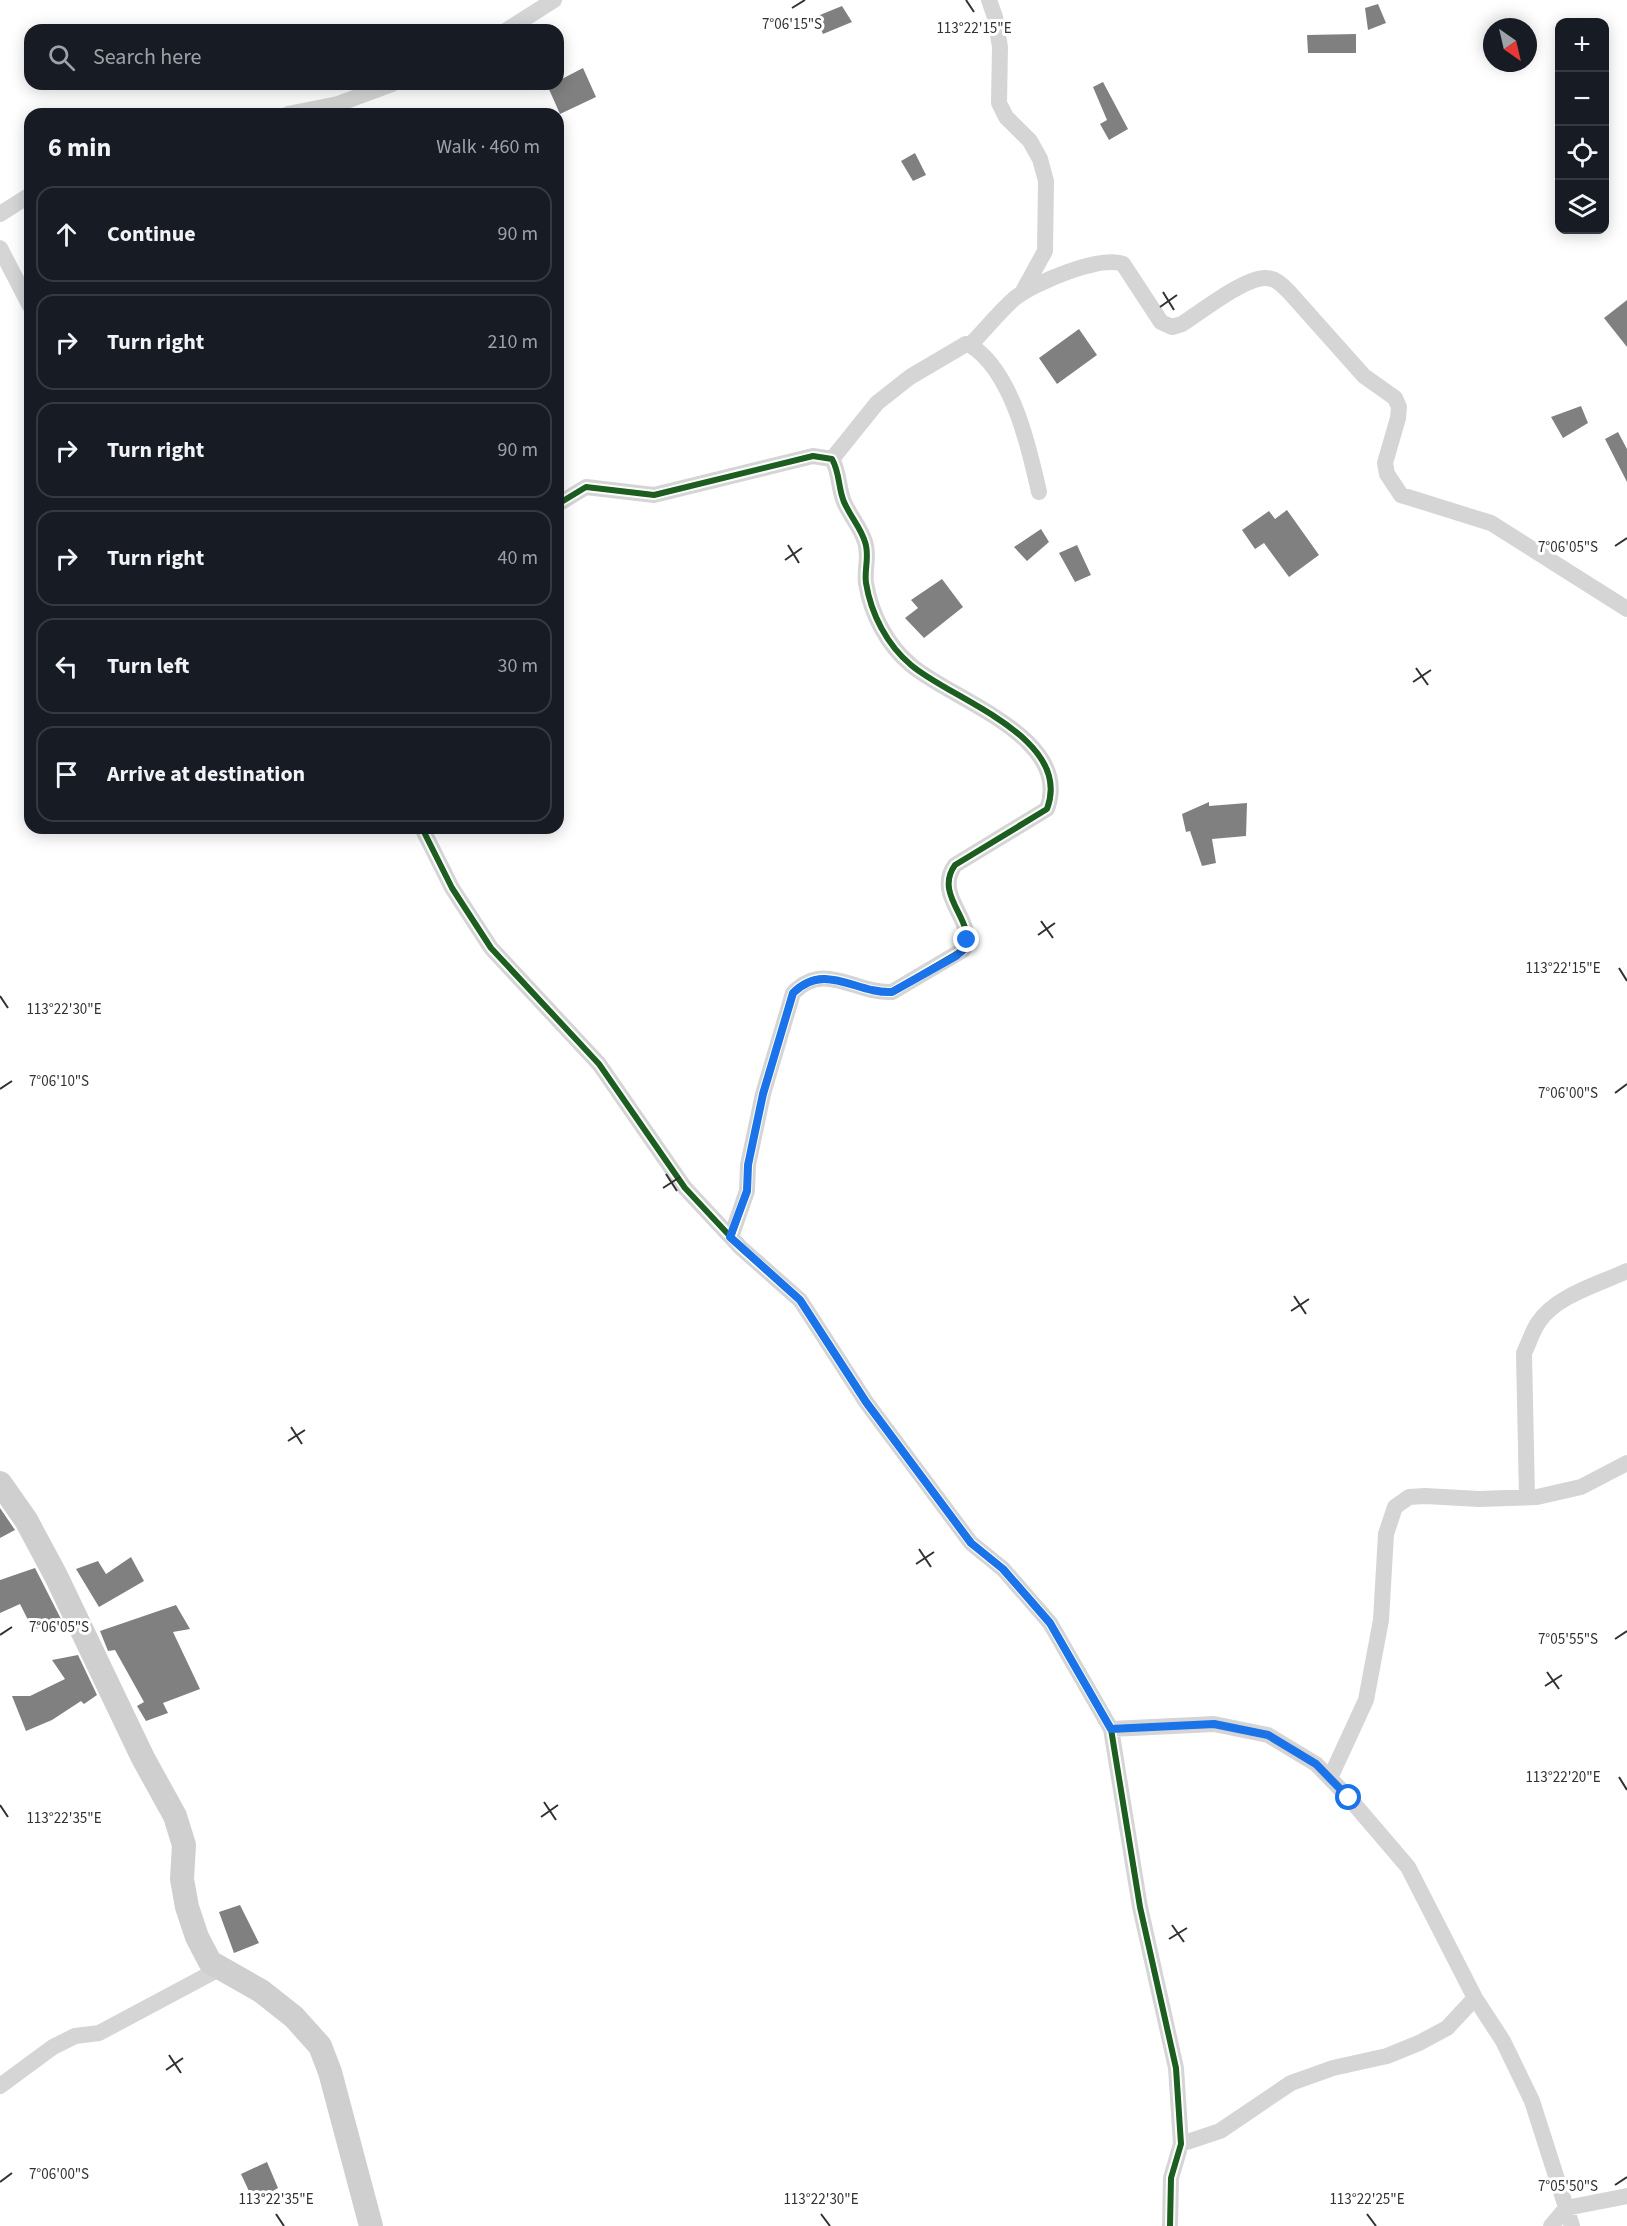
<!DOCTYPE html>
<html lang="en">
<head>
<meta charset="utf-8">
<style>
	:root { --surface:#171b24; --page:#20242c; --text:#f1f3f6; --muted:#9ea1a6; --line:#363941 }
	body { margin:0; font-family:"Source Sans 3",sans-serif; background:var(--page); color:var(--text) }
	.controls { position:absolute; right:18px; top:18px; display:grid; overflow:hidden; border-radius:12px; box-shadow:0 3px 15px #0003 }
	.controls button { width:54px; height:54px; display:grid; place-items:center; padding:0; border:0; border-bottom:2px solid var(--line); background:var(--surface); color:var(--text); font:30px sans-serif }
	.compass { position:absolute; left:1483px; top:18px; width:54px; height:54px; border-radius:50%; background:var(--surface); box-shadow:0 3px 15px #0003; rotate:146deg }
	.stop { position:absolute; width:18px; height:18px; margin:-14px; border:4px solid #1a73e8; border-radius:50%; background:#fff }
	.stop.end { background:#1a73e8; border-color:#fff; box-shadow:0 2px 6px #0008 }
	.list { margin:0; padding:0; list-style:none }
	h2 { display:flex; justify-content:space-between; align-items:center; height:78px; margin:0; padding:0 24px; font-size:26px }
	h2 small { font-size:20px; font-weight:400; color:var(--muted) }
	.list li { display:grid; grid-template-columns:39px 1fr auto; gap:18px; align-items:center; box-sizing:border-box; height:96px; margin:0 12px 12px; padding:0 12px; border:2px solid var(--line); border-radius:18px }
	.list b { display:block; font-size:22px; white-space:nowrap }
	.list em { font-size:20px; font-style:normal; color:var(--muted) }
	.icon { flex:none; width:33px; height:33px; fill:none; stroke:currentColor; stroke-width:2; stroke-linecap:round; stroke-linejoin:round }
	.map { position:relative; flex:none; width:1627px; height:2226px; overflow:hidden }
	.search { position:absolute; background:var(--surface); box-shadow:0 3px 15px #0003; left:24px; top:24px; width:540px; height:66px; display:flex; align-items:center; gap:15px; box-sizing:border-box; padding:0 21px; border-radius:18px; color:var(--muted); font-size:22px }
	.panel { position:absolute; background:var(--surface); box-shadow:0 3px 15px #0003; left:24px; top:108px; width:540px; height:726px; border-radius:18px }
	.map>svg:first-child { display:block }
	.building { fill:#808080 }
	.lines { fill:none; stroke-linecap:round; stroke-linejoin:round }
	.street { stroke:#d5d5d5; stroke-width:16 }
	.secondary { stroke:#cfcfcf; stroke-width:24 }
	.cycleway-casing { stroke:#fff; stroke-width:10 }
	.cycleway { stroke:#1b5e20; stroke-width:6 }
	.route { stroke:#1a73e8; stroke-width:8 }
	.ticks { fill:none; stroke:#313131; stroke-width:2 }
	.ticks-label { font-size:15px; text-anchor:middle; fill:#313131; stroke:#fff; stroke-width:6; stroke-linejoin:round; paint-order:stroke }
</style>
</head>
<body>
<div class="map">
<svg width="1627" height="2226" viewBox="0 0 1627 2226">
	<rect width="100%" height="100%" fill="#fff"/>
	<path class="building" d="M1378 4 1386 23 1368 30 1365 8Z
		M842 6 852 22 823 34 815 17Z
		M1356 34V53H1308L1307 35Z
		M583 68 596 97 560 114 548 87 558 84V81Z
		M1103 82 1128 129 1109 140 1100 124 1107 120 1093 87Z
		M915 153 926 175 913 181 901 161Z
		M1627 300V347L1604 318Z
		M1079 329 1097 355 1057 384 1039 358Z
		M1581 406 1588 423 1563 438 1551 417Z
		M1618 432 1627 449V482L1605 439Z
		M1287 510 1319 555 1289 577 1264 543 1255 549 1242 530 1269 511 1275 519Z
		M1041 529 1049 542 1027 561 1014 547Z
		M1077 545 1091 575 1075 582 1059 553Z
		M942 579 963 607 924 638 905 618 918 608 911 600Z
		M1209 802V806L1247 803 1246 836 1212 839 1216 863 1202 866 1190 831 1186 832 1182 814Z
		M0 1508 15 1530 0 1538Z
		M131 1557 144 1581 99 1607 76 1569 98 1561 106 1574Z
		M35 1568 61 1619 33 1630 20 1604 0 1613V1580Z
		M176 1605 190 1629 173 1632 200 1689 163 1703 168 1713 146 1721 137 1706 144 1702 115 1650 108 1651 100 1631Z
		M78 1655 97 1695 84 1704 81 1701 52 1720 26 1731 12 1696H30L65 1679 52 1660Z
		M240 1905 259 1943 234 1953 219 1912Z
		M267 2162 278 2188 254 2202 241 2174Z"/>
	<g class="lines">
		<path class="street" d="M989 0 995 17 1000 47 999 103 1006 117 1030 141 1040 159 1046 181 1045 251 1022 293
			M507 30 554 0
			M288 114 338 104 392 84
			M0 214 30 195
			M0 248 30 306
			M970 345C985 330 999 312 1015 298 1034 283 1100 255 1123 264L1161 322 1172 327 1182 324C1201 312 1245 277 1266 278 1276 278 1283 286 1290 293L1364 376 1395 398 1399 407 1398 418 1385 463 1387 474 1401 495 1491 523 1627 609
			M832 459 877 403 910 377 966 344 970 345C1012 371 1029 447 1039 492
			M558 504 586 487 654 495 813 456 832 459C840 473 838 488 844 502 850 516 861 528 865 542 870 556 864 569 866 583 871 614 887 645 911 665 950 699 1074 737 1047 809L955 865C932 897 980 923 963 950L892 992C855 994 825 960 793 993L763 1094 748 1165 747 1191 731 1237
			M422 828 452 888 491 948 599 1064 685 1188 741 1248 800 1300 866 1402 971 1543 1003 1569 1050 1623 1111 1729 1140 1907 1176 2068 1181 2144 1171 2178 1170 2226
			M1527 1497 1524 1353C1529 1343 1532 1332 1538 1323 1555 1296 1599 1284 1627 1271
			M1111 1729 1214 1724 1268 1735 1316 1764 1349 1798 1408 1867 1475 1998 1503 2041 1532 2101 1572 2226
			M1330 1778 1366 1700 1381 1620 1386 1534 1395 1507 1409 1497 1425 1496 1479 1499 1537 1497 1581 1487 1627 1463
			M0 2086 53 2047 75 2036 99 2033 219 1969
			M1181 2144 1220 2131 1291 2083 1333 2068 1387 2056 1419 2043 1447 2028 1475 1998
			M1551 2226 1566 2208 1627 2196"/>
		<path class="secondary" d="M0 1483 26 1520 56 1576 143 1758 175 1816 184 1845 182 1879 187 1907 197 1937 210 1962 261 1991 294 2017 320 2046 330 2072 371 2226"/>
		<g class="cycleway-casing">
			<path id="cycleway" d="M558 504 586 487 654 495 813 456 832 459C840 473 838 488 844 502 850 516 861 528 865 542 870 556 864 569 866 583 871 614 887 645 911 665 950 699 1074 737 1047 809L955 865C932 897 980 923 963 950L892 992C855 994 825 960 793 993L763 1094 748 1165 747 1191 731 1237
				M422 828 452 888 491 948 599 1064 685 1188 741 1248 800 1300 866 1402 971 1543 1003 1569 1050 1623 1111 1729 1140 1907 1176 2068 1181 2144 1171 2178 1170 2226"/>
		</g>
		<use href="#cycleway" class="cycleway"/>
	</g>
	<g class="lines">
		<path class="route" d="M967 940 963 950 956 956 892 992C856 994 825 961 793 993L763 1094 748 1165 747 1191 730 1237 800 1300 866 1402 971 1543 1003 1569 1050 1623 1111 1729 1214 1724 1268 1735 1316 1764 1349 1798"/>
	</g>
	<path class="ticks" d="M966 0 974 12M792 8 805 0M1163 292 1174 310M1160 307 1177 295M788 545 799 563M1615 546 1627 538M785 560 802 548M1416 668 1428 685M1413 682 1431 670M1041 921 1053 938M1038 935 1055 923M1619 968 1627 981M0 996 8 1008M0 1089 12 1081M1615 1093 1627 1084M666 1174 677 1191M663 1188 680 1177M1294 1296 1306 1314M1291 1311 1309 1299M291 1427 302 1444M288 1441 305 1430M919 1549 931 1567M916 1564 934 1552M0 1635 12 1627M1615 1639 1627 1631M1547 1672 1559 1689M1545 1686 1562 1675M1619 1777 1627 1790M544 1802 556 1820M0 1805 8 1817M541 1817 558 1805M1172 1925 1184 1942M1169 1939 1187 1928M169 2055 181 2073M166 2070 183 2058M0 2182 12 2173M1615 2185 1627 2177M276 2214 284 2226M821 2214 830 2226M1367 2214 1376 2226"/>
	<g class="ticks-label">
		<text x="792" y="29">7°06'15"S</text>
		<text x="974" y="33">113°22'15"E</text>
		<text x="1568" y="552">7°06'05"S</text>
		<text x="1563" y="973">113°22'15"E</text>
		<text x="64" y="1014">113°22'30"E</text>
		<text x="59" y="1086">7°06'10"S</text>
		<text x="1568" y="1098">7°06'00"S</text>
		<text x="59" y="1632">7°06'05"S</text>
		<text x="1568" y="1644">7°05'55"S</text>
		<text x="1563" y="1782">113°22'20"E</text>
		<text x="64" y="1823">113°22'35"E</text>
		<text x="59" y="2179">7°06'00"S</text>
		<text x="1568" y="2191">7°05'50"S</text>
		<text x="276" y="2204">113°22'35"E</text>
		<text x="821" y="2204">113°22'30"E</text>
		<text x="1367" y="2204">113°22'25"E</text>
	</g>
</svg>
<div class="controls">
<button>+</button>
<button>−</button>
<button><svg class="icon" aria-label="locate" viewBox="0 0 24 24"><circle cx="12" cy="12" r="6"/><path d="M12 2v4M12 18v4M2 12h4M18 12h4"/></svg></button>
<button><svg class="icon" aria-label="layers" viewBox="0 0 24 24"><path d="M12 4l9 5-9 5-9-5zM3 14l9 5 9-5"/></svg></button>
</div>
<svg class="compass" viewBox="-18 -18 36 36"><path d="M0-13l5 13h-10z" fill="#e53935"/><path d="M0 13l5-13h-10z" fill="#9ea1a6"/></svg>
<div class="stop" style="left:1349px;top:1798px"></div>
<div class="stop end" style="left:967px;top:940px"></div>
<div class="search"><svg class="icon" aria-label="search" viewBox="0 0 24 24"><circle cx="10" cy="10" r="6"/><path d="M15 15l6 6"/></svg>Search here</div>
<section class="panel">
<h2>6 min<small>Walk · 460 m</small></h2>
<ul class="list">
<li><svg class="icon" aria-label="ahead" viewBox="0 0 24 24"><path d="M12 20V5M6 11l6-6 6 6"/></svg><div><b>Continue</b></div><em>90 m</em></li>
<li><svg class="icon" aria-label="right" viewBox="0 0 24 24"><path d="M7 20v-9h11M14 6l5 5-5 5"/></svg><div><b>Turn right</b></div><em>210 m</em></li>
<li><svg class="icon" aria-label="right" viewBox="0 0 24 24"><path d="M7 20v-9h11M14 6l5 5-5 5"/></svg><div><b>Turn right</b></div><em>90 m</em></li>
<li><svg class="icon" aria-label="right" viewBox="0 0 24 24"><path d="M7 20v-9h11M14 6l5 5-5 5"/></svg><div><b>Turn right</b></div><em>40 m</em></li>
<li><svg class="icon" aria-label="left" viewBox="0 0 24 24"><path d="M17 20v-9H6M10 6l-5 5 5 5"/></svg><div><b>Turn left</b></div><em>30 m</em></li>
<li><svg class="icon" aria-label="arrive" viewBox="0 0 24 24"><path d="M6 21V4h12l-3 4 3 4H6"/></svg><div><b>Arrive at destination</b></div></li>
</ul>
</section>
</div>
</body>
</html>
